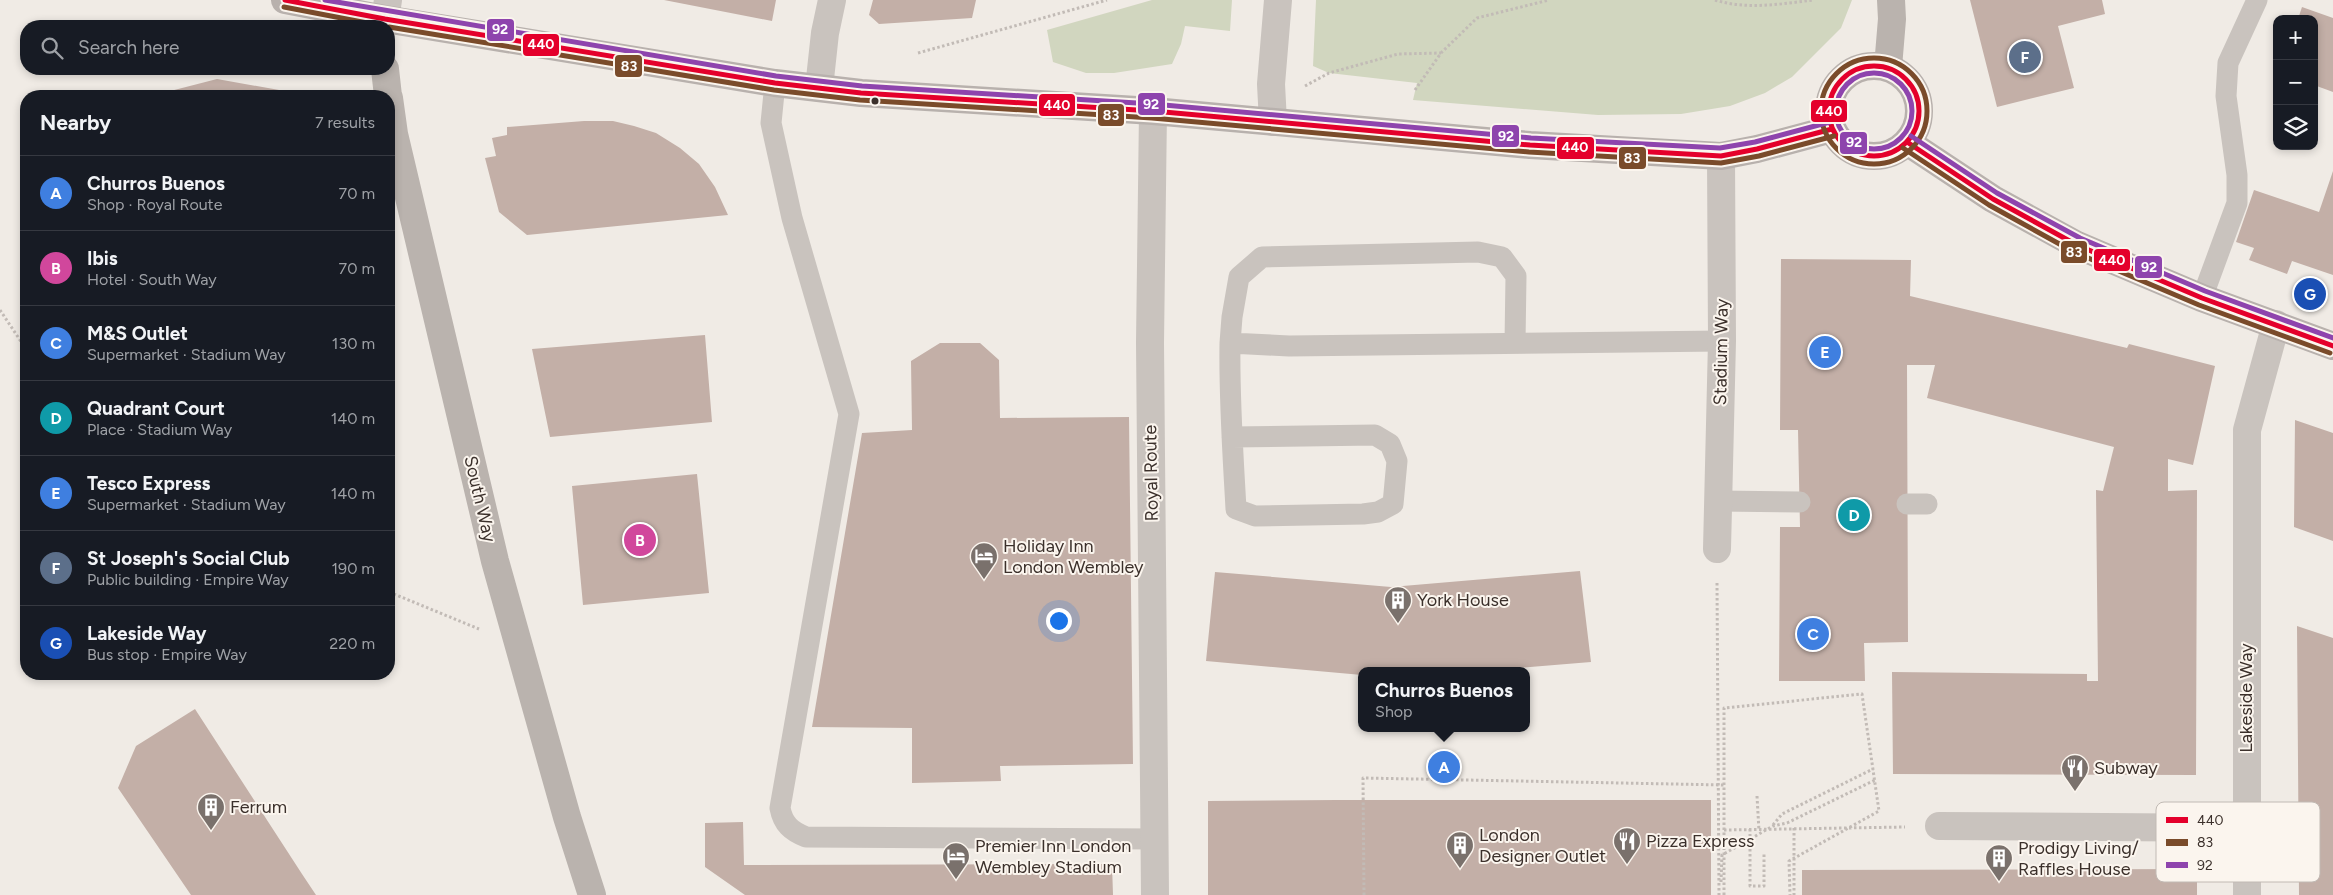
<!DOCTYPE html>
<html lang="en">
<head>
<meta charset="utf-8">
<style>
	:root { --surface:#171b24; --page:#20242c; --text:#f1f3f6; --muted:#9ea1a6; --line:#363941; --accent:#7c3aed }
	body { margin:0; font-family:Figtree,sans-serif; background:var(--page); color:var(--text) }
	.controls { position:absolute; right:15px; top:15px; display:grid; overflow:hidden; border-radius:10px; box-shadow:0 2px 8px #0003 }
	.controls button { width:45px; height:45px; display:grid; place-items:center; padding:0; border:0; border-bottom:1px solid var(--line); background:var(--surface); color:var(--text); font:25px sans-serif }
	.you { position:absolute; left:1058px; top:620px; width:18px; height:18px; margin:-12px; border:4px solid #fff; border-radius:50%; background:#1a73e8; box-shadow:0 0 0 8px #1a73e833 }
	.badge { display:grid; place-items:center; width:32px; height:32px; border-radius:50%; background:var(--accent); color:#fff; font-size:16px; font-weight:700 }
	.pin { position:absolute; translate:-50% -50%; border:2px solid #fff; box-shadow:0 1px 5px #0006 }
	.popup { position:absolute; left:1358px; top:667px; width:172px; height:65px; box-sizing:border-box; display:grid; place-content:center; border-radius:10px; background:var(--surface); filter:drop-shadow(0 1px 4px #0005); font-size:16px; white-space:nowrap; color:var(--muted) }
	.popup b { font-size:19px; color:var(--text) }
	.popup::after { content:''; position:absolute; left:50%; top:100%; margin-left:-10px; border:10px solid transparent; border-top-color:var(--surface) }
	.list { margin:0; padding:0; list-style:none }
	h2 { display:flex; justify-content:space-between; align-items:center; height:65px; margin:0; padding:0 20px; font-size:21px }
	h2 small { font-size:16px; font-weight:400; color:var(--muted) }
	.list li { display:grid; grid-template-columns:32px 1fr auto; gap:15px; align-items:center; box-sizing:border-box; height:75px; padding:0 20px; border-top:1px solid var(--line) }
	.list b { display:block; font-size:19px; white-space:nowrap }
	.list p { margin:0; font-size:16px; white-space:nowrap; color:var(--muted) }
	.list em { font-size:16px; font-style:normal; color:var(--muted) }
	.icon { flex:none; width:28px; height:28px; fill:none; stroke:currentColor; stroke-width:2; stroke-linecap:round; stroke-linejoin:round }
	.map { position:relative; flex:none; width:2333px; height:895px; overflow:hidden }
	.search { position:absolute; background:var(--surface); box-shadow:0 2px 8px #0003; left:20px; top:20px; width:375px; height:55px; display:flex; align-items:center; gap:12px; box-sizing:border-box; padding:0 18px; border-radius:20px; color:var(--muted); font-size:19px }
	.panel { position:absolute; background:var(--surface); box-shadow:0 2px 8px #0003; left:20px; top:90px; width:375px; height:590px; border-radius:20px }
	.map>svg:first-child { display:block }
	.green { fill:#d1d6bf }
	.building { fill:#c3afa7 }
	.lines { fill:none; stroke-linecap:round; stroke-linejoin:round }
	.path { stroke:#c2bbb6; stroke-width:3; stroke-dasharray:2.5 2.5; stroke-linecap:butt }
	.lane { stroke:#c9c3be; stroke-width:21 }
	.street { stroke:#c9c3be; stroke-width:28 }
	.secondary { stroke:#bab3ae; stroke-width:28 }
	.primary { stroke:#b8b1ad; stroke-width:28 }
	.bus-1-casing { stroke:#fbf5ee; stroke-width:9 }
	.bus-2-casing { stroke:#fbf5ee; stroke-width:9 }
	.bus-3-casing { stroke:#fbf5ee; stroke-width:9 }
	.bus-1 { stroke:#e4002b; stroke-width:5 }
	.bus-2 { stroke:#7a4b2a; stroke-width:5 }
	.bus-3 { stroke:#8e44ad; stroke-width:5 }
	.bus-dot { fill:#3b302b; stroke:#fbf5ee; stroke-width:2 }
	.labels { text-anchor:middle; stroke-width:4; stroke-linejoin:round; paint-order:stroke }
	.street-label { font-size:18px; fill:#3b302b; stroke:#fbf5ee }
	.poi-label { font-size:18px; fill:#3b302b; stroke:#fbf5ee; text-anchor:start }
	.key { fill:#fbf5ee; stroke:#c1bab4; stroke-width:1 }
	.key-label { font-size:14px; fill:#3b302b }
	.line-badge { stroke:#fbf5ee; stroke-width:2 }
	.badge-label { font-size:14px; text-anchor:middle; font-weight:bold; fill:#fff }
</style>
</head>
<body>
<div class="map">
<svg width="2333" height="895" viewBox="0 0 2333 895">
	<rect width="100%" height="100%" fill="#f0ebe5"/>
	<path class="green" d="M1152 0H1232L1230 31 1185 26 1181 44 1172 64 1114 73H1086L1053 62 1047 30Z
		M1316 0H1852L1841 28 1792 77 1765 93 1730 106 1681 114 1598 115 1413 100 1417 83 1329 73 1313 66Z"/>
	<path class="building" d="M664 0H776L772 21Z
		M873 0H976L972 18 879 24 869 15Z
		M1970 0H2102L2105 14 2058 26 2074 88 1997 107Z
		M2302 7 2333 18V92L2314 85V19H2298Z
		M217 79 307 95V96H151Z
		M584 121H613L634 126 656 133 680 148 699 164 715 187 728 215 527 235 499 212 485 158 496 156 492 138 507 135V127Z
		M2333 171V275L2292 261 2287 274 2249 260 2254 248 2236 242 2254 190 2319 212Z
		M1781 259 1911 260 1910 296 2127 348 2129 344 2215 366 2193 465 2168 459V491L2197 490 2196 775 1893 774 1892 672 2087 674V681H2098L2096 490 2103 491 2114 447 1927 398 1935 365H1907L1908 642 1864 643 1865 681H1779L1780 527H1800L1798 430H1780Z
		M705 335 712 422 550 437 532 349Z
		M940 343H980L999 360 1000 418 1129 417 1133 764 1000 766 1001 781 912 783V728L812 727 862 433 912 430 911 361Z
		M2295 420 2333 433V541L2294 527Z
		M697 474 709 593 583 605 572 486Z
		M1580 571 1591 662 1481 671H1362V675L1206 661 1215 572 1391 587Z
		M2297 626 2333 638V895H2299Z
		M195 709 302 874 316 895H191L118 788 136 746Z
		M1337 800H1711V895H1208V801Z
		M743 822 744 865 1112 864 1113 895H745L705 867V823Z
		M2197 869V895H1802V870Z"/>
	<g class="lines">
		<path class="path" d="M1715 0C1746 10 1782 4 1813 0
			M918 53 1107 0
			M1305 86 1329 73 1398 54 1441 53
			M1415 90 1441 53 1477 18 1549 0
			M0 310 26 349
			M1717 583 1719 895
			M389 592 479 629
			M1757 796 1759 831
			M1773 825 1782 814 1873 769
			M1794 828V895
			M1750 829V886H1764V853
			M1724 830 1905 827
			M1721 882 1722 855 1773 826 1787 823 1875 780
			M1364 895 1363 778 1724 785
			M1724 895V708L1862 694 1879 811 1789 861 1790 895"/>
		<path class="lane" d="M775 83 771 123 792 218 849 414 780 808C783 824 791 831 806 837L1155 839
			M2202 298 2237 203V175L2226 96 2228 63 2257 0
			M1230 343C1229 399 1233 454 1236 509L1255 516 1363 514 1378 512 1393 504 1397 461 1390 444 1375 435 1232 437
			M1515 343 1516 276 1502 257 1478 252 1262 257 1239 277 1232 317 1230 343 1289 346 1722 341
			M1718 501 1800 502
			M1907 504H1927"/>
		<path class="street" d="M385 19 388 0
			M819 88 825 33 832 0
			M1153 111 1150 343 1155 895
			M1273 122 1271 84 1278 0
			M1717 549 1722 341 1721 156
			M1939 826 2247 828
			M2247 895V430L2276 324"/>
		<path class="secondary" d="M1888 67 1892 19 1891 0
			M385 69 388 96
			M389 98 394 134 495 561 567 817 592 895"/>
		<path class="primary" d="M285 0 385 19 775 83 861 93 1153 111 1530 145 1721 156 1757 149 1832 129
			M1829 111a45 45 0 1 1 90 0a45 45 0 1 1-90 0Z
			M1907 142 1993 199 2077 245 2202 298 2333 346"/>
		<g class="bus-1-casing">
			<path id="bus-1" d="M285 0 385 19 775 83 861 93 1153 111 1530 145 1721 156 1757 149 1832 129
				M1829 111a45 45 0 1 1 90 0a45 45 0 1 1-90 0Z
				M1907 142 1993 199 2077 245 2202 298 2333 346"/>
		</g>
		<g class="bus-2-casing">
			<path id="bus-2" d="M284 7 383 26
				M389 27 774 90 860 100 1152 118 1529 152 1721 163 1759 156 1834 136
				M1821 111a53 53 0 1 1 106 0a53 53 0 1 1-106 0Z
				M1903 148 1989 205 2074 252 2199 305 2330 353"/>
		</g>
		<g class="bus-3-casing">
			<path id="bus-3" d="M325 0 776 76 862 86 1153 104 1531 138 1720 148 1755 142 1830 122
				M1836 111a38 38 0 1 1 76 0a38 38 0 1 1-76 0Z
				M1911 136 1997 193 2080 238 2205 291 2333 338"/>
		</g>
		<use href="#bus-1" class="bus-1"/>
		<use href="#bus-2" class="bus-2"/>
		<use href="#bus-3" class="bus-3"/>
	</g>
	<defs>
		<g id="hotel-pin" transform="scale(1.4375)"><path d="M0 17L-7.5 6A9.5 9.5 0 1 1 7.5 6Z" fill="#7a716c" stroke="#fbf5ee"/><path d="M-6-4.5h1.5V1H6V5H4.5V3h-9V5H-6ZM-4 0a1.8 1.8 0 1 1 3.6 0ZM.5 0V-2.5h3Q6-2.5 6 0Z" fill="#fff"/></g>
		<g id="building-pin" transform="scale(1.4375)"><path d="M0 17L-7.5 6A9.5 9.5 0 1 1 7.5 6Z" fill="#7a716c" stroke="#fbf5ee"/><path d="M-4-6H4V6H1V3H-1V6H-4ZM-2.5-4.3h1.7v1.8h-1.7ZM.8-4.3h1.7v1.8H.8ZM-2.5-1h1.7V.8h-1.7ZM.8-1h1.7V.8H.8Z" fill="#fff"/></g>
		<g id="restaurant-pin" transform="scale(1.4375)"><path d="M0 17L-7.5 6A9.5 9.5 0 1 1 7.5 6Z" fill="#7a716c" stroke="#fbf5ee"/><path d="M-5-6h1v4h1v-4h1v4h1v-4h1v5L-1.5 .5V6h-2V.5L-5-1ZM5-6V6H3V1.5H1.5Q1.5-4 5-6Z" fill="#fff"/></g>
	</defs>
	<g fill-rule="evenodd">
		<use href="#hotel-pin" x="984" y="556"/>
		<use href="#building-pin" x="1398" y="600"/>
		<use href="#restaurant-pin" x="2075" y="768"/>
		<use href="#building-pin" x="211" y="807"/>
		<use href="#restaurant-pin" x="1627" y="841"/>
		<use href="#building-pin" x="1460" y="845"/>
		<use href="#hotel-pin" x="956" y="856"/>
		<use href="#building-pin" x="1999" y="858"/>
	</g>
	<circle class="bus-dot" cx="875" cy="101" r="4.5"/>
	<g class="labels">
		<g class="street-label">
			<text transform="translate(1721 352) rotate(-89)" y="6">Stadium Way</text>
			<text transform="translate(1151 473) rotate(-91)" y="6">Royal Route</text>
			<text transform="translate(480 499) rotate(77)" y="6">South Way</text>
			<text transform="translate(2246 698) rotate(-90)" y="6">Lakeside Way</text>
		</g>
		<g class="poi-label">
			<text x="1003" y="552">Holiday Inn<tspan x="1003" dy="21">London Wembley</tspan></text>
			<text x="1417" y="606">York House</text>
			<text x="2094" y="774">Subway</text>
			<text x="230" y="813">Ferrum</text>
			<text x="1479" y="841">London<tspan x="1479" dy="21">Designer Outlet</tspan></text>
			<text x="1646" y="847">Pizza Express</text>
			<text x="975" y="852">Premier Inn London<tspan x="975" dy="21">Wembley Stadium</tspan></text>
			<text x="2018" y="854">Prodigy Living/<tspan x="2018" dy="21">Raffles House</tspan></text>
		</g>
	</g>
	<rect x="2156" y="802" width="164" height="80" rx="8" class="key"/>
	<rect x="2166" y="817" width="22" height="6" fill="#e4002b"/>
	<rect x="2166" y="839" width="22" height="7" fill="#7a4b2a"/>
	<rect x="2166" y="862" width="22" height="6" fill="#8e44ad"/>
	<g class="key-label">
		<text x="2197" y="825">440</text>
		<text x="2197" y="847">83</text>
		<text x="2197" y="870">92</text>
	</g>
	<g class="line-badge">
		<rect x="486" y="18" width="29" height="24" rx="5" fill="#8e44ad"/>
		<rect x="522" y="33" width="38" height="24" rx="5" fill="#e4002b"/>
		<rect x="614" y="54" width="29" height="24" rx="5" fill="#7a4b2a"/>
		<rect x="1137" y="92" width="29" height="24" rx="5" fill="#8e44ad"/>
		<rect x="1038" y="93" width="38" height="24" rx="5" fill="#e4002b"/>
		<rect x="1810" y="99" width="38" height="24" rx="5" fill="#e4002b"/>
		<rect x="1097" y="103" width="28" height="24" rx="5" fill="#7a4b2a"/>
		<rect x="1491" y="124" width="29" height="24" rx="5" fill="#8e44ad"/>
		<rect x="1839" y="131" width="29" height="24" rx="5" fill="#8e44ad"/>
		<rect x="1556" y="136" width="39" height="24" rx="5" fill="#e4002b"/>
		<rect x="1618" y="146" width="29" height="24" rx="5" fill="#7a4b2a"/>
		<rect x="2060" y="240" width="28" height="24" rx="5" fill="#7a4b2a"/>
		<rect x="2093" y="248" width="38" height="24" rx="5" fill="#e4002b"/>
		<rect x="2134" y="255" width="29" height="24" rx="5" fill="#8e44ad"/>
	</g>
	<g class="badge-label">
		<text x="500" y="34">92</text>
		<text x="541" y="49">440</text>
		<text x="629" y="71">83</text>
		<text x="1151" y="109">92</text>
		<text x="1057" y="110">440</text>
		<text x="1829" y="116">440</text>
		<text x="1111" y="120">83</text>
		<text x="1506" y="141">92</text>
		<text x="1854" y="147">92</text>
		<text x="1575" y="152">440</text>
		<text x="1632" y="163">83</text>
		<text x="2074" y="257">83</text>
		<text x="2112" y="265">440</text>
		<text x="2149" y="272">92</text>
	</g>
</svg>
<div class="controls">
<button>+</button>
<button>−</button>
<button><svg class="icon" aria-label="layers" viewBox="0 0 24 24"><path d="M12 4l9 5-9 5-9-5zM3 14l9 5 9-5"/></svg></button>
</div>
<div class="you"></div>
<div class="pin badge" style="left:1444px;top:767px;background:#3f7fe0">A</div>
<div class="popup"><b>Churros Buenos</b>Shop</div>
<div class="pin badge" style="left:640px;top:540px;background:#d1479c">B</div>
<div class="pin badge" style="left:1813px;top:634px;background:#3f7fe0">C</div>
<div class="pin badge" style="left:1854px;top:515px;background:#0f9aa8">D</div>
<div class="pin badge" style="left:1825px;top:352px;background:#3f7fe0">E</div>
<div class="pin badge" style="left:2025px;top:57px;background:#5c6f8a">F</div>
<div class="pin badge" style="left:2310px;top:294px;background:#1a4fb4">G</div>
<div class="search"><svg class="icon" aria-label="search" viewBox="0 0 24 24"><circle cx="10" cy="10" r="6"/><path d="M15 15l6 6"/></svg>Search here</div>
<section class="panel">
<h2>Nearby<small>7 results</small></h2>
<ul class="list">
<li><span class="badge" style="background:#3f7fe0">A</span><div><b>Churros Buenos</b><p>Shop · Royal Route</p></div><em>70 m</em></li>
<li><span class="badge" style="background:#d1479c">B</span><div><b>Ibis</b><p>Hotel · South Way</p></div><em>70 m</em></li>
<li><span class="badge" style="background:#3f7fe0">C</span><div><b>M&amp;S Outlet</b><p>Supermarket · Stadium Way</p></div><em>130 m</em></li>
<li><span class="badge" style="background:#0f9aa8">D</span><div><b>Quadrant Court</b><p>Place · Stadium Way</p></div><em>140 m</em></li>
<li><span class="badge" style="background:#3f7fe0">E</span><div><b>Tesco Express</b><p>Supermarket · Stadium Way</p></div><em>140 m</em></li>
<li><span class="badge" style="background:#5c6f8a">F</span><div><b>St Joseph's Social Club</b><p>Public building · Empire Way</p></div><em>190 m</em></li>
<li><span class="badge" style="background:#1a4fb4">G</span><div><b>Lakeside Way</b><p>Bus stop · Empire Way</p></div><em>220 m</em></li>
</ul>
</section>
</div>
</body>
</html>
